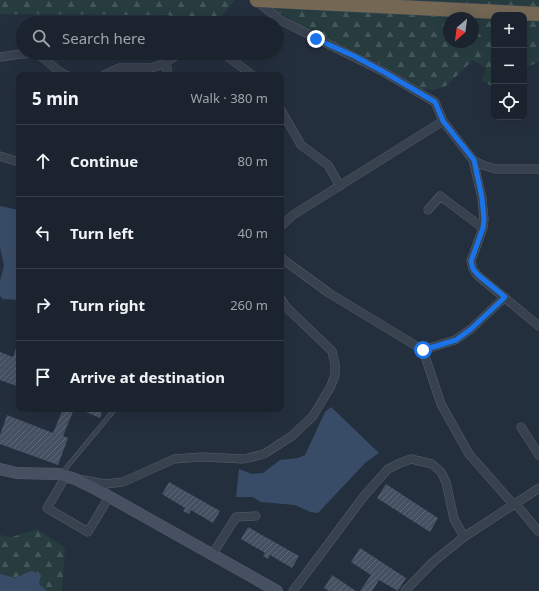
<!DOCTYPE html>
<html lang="en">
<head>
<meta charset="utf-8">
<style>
	:root { --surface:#1b232e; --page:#242b36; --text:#f1f3f6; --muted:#a0a4aa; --line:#39404a }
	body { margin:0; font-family:"Noto Sans",sans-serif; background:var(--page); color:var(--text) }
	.controls { position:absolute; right:12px; top:12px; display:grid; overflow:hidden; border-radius:8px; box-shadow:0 4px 16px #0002 }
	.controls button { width:36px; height:36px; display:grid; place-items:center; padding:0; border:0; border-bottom:1px solid var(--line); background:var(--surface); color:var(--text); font:20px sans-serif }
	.compass { position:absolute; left:443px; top:12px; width:36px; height:36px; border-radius:50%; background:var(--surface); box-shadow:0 4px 16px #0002; rotate:208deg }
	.stop { position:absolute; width:12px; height:12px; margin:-9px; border:3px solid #1a73e8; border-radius:50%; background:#fff }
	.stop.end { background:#1a73e8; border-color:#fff; box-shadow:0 1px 4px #0008 }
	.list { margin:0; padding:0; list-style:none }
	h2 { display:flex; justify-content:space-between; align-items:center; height:52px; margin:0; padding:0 16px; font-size:17px }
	h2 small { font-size:13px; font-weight:400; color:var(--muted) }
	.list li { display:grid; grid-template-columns:26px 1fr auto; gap:12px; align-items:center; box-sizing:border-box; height:72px; padding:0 16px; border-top:1px solid var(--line) }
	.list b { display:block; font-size:15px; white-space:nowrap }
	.list em { font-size:13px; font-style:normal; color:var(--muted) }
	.icon { flex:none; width:22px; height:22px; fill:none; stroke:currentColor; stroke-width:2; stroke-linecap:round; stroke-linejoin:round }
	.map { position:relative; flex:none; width:539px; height:591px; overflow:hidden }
	.search { position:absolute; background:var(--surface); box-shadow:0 4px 16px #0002; left:16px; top:16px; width:268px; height:44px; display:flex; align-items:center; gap:10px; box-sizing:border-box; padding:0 14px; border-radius:22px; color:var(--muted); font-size:15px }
	.panel { position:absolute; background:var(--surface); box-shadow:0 4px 16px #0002; left:16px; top:72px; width:268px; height:340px; border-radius:8px }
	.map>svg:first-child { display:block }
	.forest { fill:url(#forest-firs); fill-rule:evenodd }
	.water { fill:#394c67 }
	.building { fill:url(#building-hatch) }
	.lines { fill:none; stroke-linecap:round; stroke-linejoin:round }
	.lane-casing { stroke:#565f6c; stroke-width:5 }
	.street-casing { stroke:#565f6c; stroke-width:9 }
	.secondary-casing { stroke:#565f6c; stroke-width:12 }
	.highway-casing { stroke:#434c59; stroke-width:15 }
	.lane { stroke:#38414e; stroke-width:4 }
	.street { stroke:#38414e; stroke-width:8 }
	.secondary { stroke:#465061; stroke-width:11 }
	.highway { stroke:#746855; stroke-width:14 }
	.route { stroke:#1a73e8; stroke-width:5 }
</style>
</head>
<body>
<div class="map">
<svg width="539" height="591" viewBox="0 0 539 591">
	<defs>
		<pattern id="forest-firs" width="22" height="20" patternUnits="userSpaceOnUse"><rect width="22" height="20" fill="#263c3f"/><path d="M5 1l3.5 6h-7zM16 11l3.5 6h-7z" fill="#435659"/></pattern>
		<pattern id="building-hatch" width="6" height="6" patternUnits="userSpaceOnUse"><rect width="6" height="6" fill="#455162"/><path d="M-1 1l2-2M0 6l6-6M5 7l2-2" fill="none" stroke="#5d6877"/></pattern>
	</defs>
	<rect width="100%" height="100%" fill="#242f3e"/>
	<path class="forest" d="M0 0H235L218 20 201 21 167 15 0 14Z
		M268 0H539V62L524 68V15H494V88L482 80 486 68 473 60 446 86 433 90 423 89 382 65 305 28 273 9ZM449 18H473V42H449Z
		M37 529 65 548 62 591H0V535L12 537Z"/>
	<path class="water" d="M0 206 19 210V300L3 299 0 296V281L4 266 0 247Z
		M331 407 379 453 366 462 318 513 310 512 295 505 261 502 253 497H236L239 469 252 474 263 473 280 460 298 458 305 455 325 412Z
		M33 571 41 575 39 584 47 591H0V574L16 578 28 572Z"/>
	<path class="building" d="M18 343H19V387L0 380V352L13 357Z
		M63 409H74L63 436 68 438 58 465 0 444V435L7 415 53 433Z
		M79 409H103L100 418Z
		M169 482 220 511 213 523 191 510 189 514 183 511 185 508 162 494Z
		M386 484 438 518 430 532 377 498Z
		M248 527 299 556 292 568 270 555 268 559 263 556 265 553 241 539Z
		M360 548 406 578 398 591 379 580 372 591H360L371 575 351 562Z
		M332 575 356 591H329L324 588Z"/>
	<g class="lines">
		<g class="lane-casing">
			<path id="lane" d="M61 474 115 409"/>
		</g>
		<g class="street-casing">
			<path id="street" d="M257 1 280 20 384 72 435 102 443 121 473 160 482 165 496 169H539
				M223 53 252 75
				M0 57C9 56 28 52 35 54 47 57 54 71 66 75
				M165 63 167 67V75
				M104 75 119 68H151L163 64 180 53
				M281 110 301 145 328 165 340 186
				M0 156 19 162
				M473 160 482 198 484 219 483 228 471 261 473 269 477 275 539 326
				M428 210 440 196 483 228
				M281 226 293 215 443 121
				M281 258 329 293 423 350 441 404 469 454 513 504
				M423 350 455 340 471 329 505 297
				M521 427 539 455
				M66 476 47 508 88 532 109 497
				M83 480 106 484 123 482 174 459 202 457 244 459 264 454 292 436 313 416 331 386 335 375V364L332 351 286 307 281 299
				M515 503 539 532
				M212 555 236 517 256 516
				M293 591 364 496 388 469 400 463 411 459 432 464 441 472 446 482 454 519 464 537
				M405 591 433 562 464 537 539 488"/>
		</g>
		<g class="secondary-casing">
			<path id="secondary" d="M0 469 17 473 59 474 75 479 92 487 277 591"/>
		</g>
		<g class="highway-casing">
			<path id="highway" d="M257 0 539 14"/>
		</g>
		<use href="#lane" class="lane"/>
		<use href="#street" class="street"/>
		<use href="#secondary" class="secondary"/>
		<use href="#highway" class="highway"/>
	</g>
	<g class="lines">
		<path class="route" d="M316 39 354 56 384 72 435 102 443 121 474 160 482 198 484 219 483 228 471 261 473 269 478 275 505 297 471 329 456 340 423 350"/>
	</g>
</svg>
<div class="controls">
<button>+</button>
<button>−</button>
<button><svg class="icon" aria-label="locate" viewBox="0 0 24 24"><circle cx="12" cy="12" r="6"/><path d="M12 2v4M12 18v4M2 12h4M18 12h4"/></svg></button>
</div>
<svg class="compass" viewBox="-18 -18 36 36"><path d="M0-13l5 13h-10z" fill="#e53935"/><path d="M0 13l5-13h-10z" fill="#a0a4aa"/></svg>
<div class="stop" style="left:423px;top:350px"></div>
<div class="stop end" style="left:316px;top:39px"></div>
<div class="search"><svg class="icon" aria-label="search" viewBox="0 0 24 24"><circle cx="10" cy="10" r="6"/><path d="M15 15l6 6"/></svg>Search here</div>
<section class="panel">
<h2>5 min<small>Walk · 380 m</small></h2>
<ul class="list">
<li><svg class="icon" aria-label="ahead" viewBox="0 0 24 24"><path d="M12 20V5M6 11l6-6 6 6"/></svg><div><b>Continue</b></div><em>80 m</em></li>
<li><svg class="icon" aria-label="left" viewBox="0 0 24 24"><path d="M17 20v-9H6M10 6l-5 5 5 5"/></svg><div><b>Turn left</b></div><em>40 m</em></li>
<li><svg class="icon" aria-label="right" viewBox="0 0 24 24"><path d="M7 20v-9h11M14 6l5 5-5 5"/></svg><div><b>Turn right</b></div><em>260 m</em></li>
<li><svg class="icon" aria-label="arrive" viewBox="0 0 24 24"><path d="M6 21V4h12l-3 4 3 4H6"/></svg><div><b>Arrive at destination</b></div></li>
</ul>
</section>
</div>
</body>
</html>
